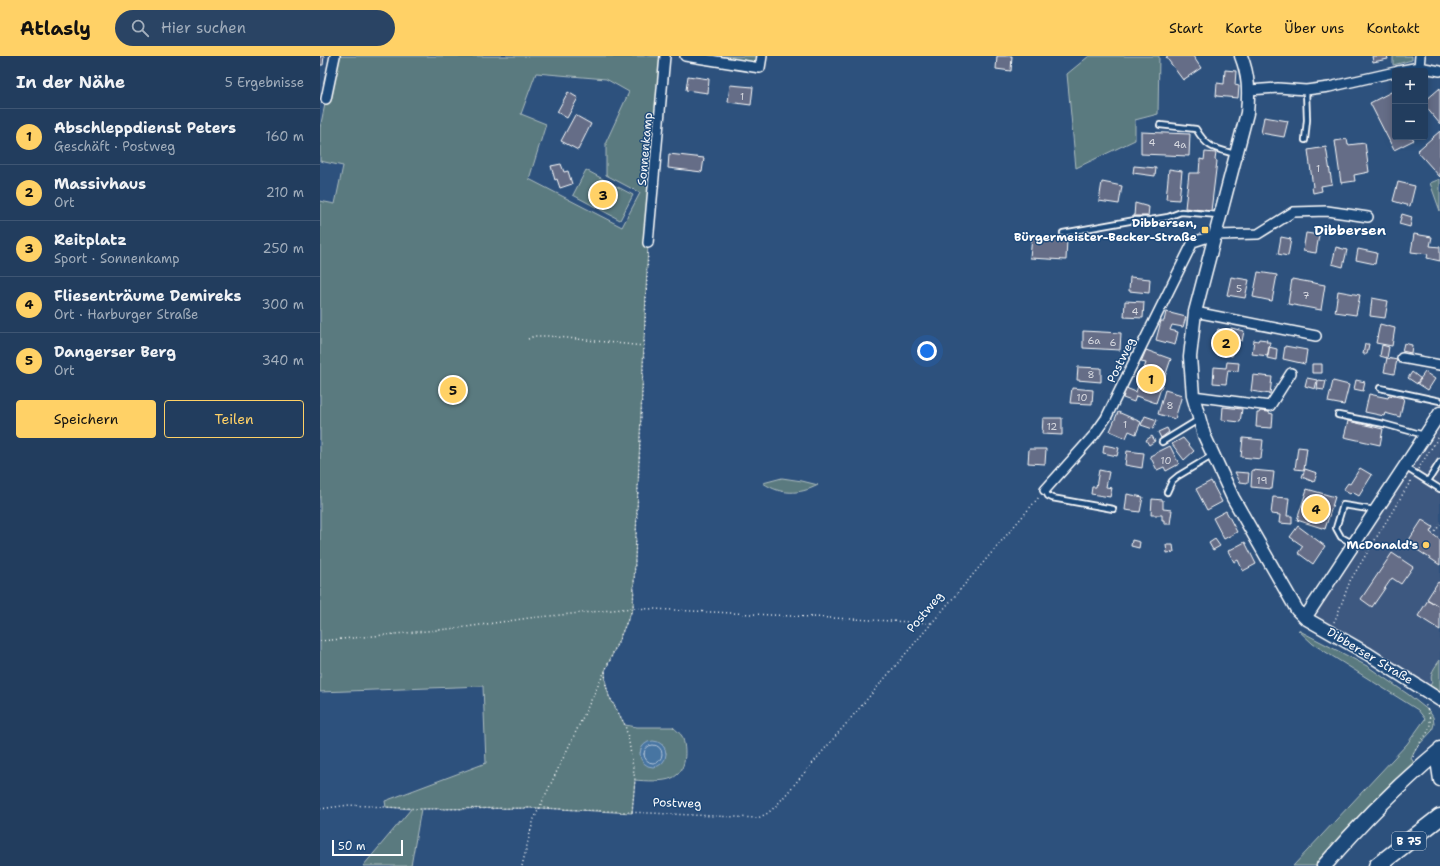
<!DOCTYPE html>
<html lang="de">
<head>
<meta charset="utf-8">
<style>
	:root { --surface:#223d5e; --page:#2a4464; --text:#f1f3f6; --muted:#a2aebc; --line:#3f5673; --accent:#ffd166 }
	body { margin:0; font-family:"Shantell Sans",sans-serif; background:var(--page); color:var(--text) }
	.controls { position:absolute; right:12px; top:12px; display:grid; overflow:hidden; border-radius:4px; box-shadow:0 2px 10px #0003 }
	.controls button { width:36px; height:36px; display:grid; place-items:center; padding:0; border:0; border-bottom:1px solid var(--line); background:var(--surface); color:var(--text); font:20px sans-serif }
	.scale { position:absolute; left:12px; bottom:10px; width:71px; box-sizing:border-box; padding-left:4px; border:2px solid #fff; border-top:0; font-size:11px; line-height:14px; white-space:nowrap; color:#fff; -webkit-text-stroke:3px #1f4a7a; paint-order:stroke }
	.you { position:absolute; left:607px; top:295px; width:14px; height:14px; margin:-10px; border:3px solid #fff; border-radius:50%; background:#1a73e8; box-shadow:0 0 0 6px #1a73e833 }
	.badge { display:grid; place-items:center; width:26px; height:26px; border-radius:50%; background:var(--accent); color:#111; font-size:13px; font-weight:700 }
	.pin { position:absolute; translate:-50% -50%; border:2px solid #fff; box-shadow:0 1px 4px #0006 }
	.list { margin:0; padding:0; list-style:none }
	h2 { display:flex; justify-content:space-between; align-items:center; height:52px; margin:0; padding:0 16px; font-size:17px }
	h2 small { font-size:13px; font-weight:400; color:var(--muted) }
	.list li { display:grid; grid-template-columns:26px 1fr auto; gap:12px; align-items:center; box-sizing:border-box; height:56px; padding:0 16px; border-top:1px solid var(--line) }
	.list b { display:block; font-size:15px; white-space:nowrap }
	.list p { margin:0; font-size:13px; white-space:nowrap; color:var(--muted) }
	.list em { font-size:13px; font-style:normal; color:var(--muted) }
	.actions { display:flex; gap:8px; padding:12px 16px }
	.actions a { flex:1; padding:9px 0; border:1px solid var(--accent); border-radius:4px; text-align:center; font-size:14px; color:var(--accent) }
	.actions .main { background:var(--accent); color:#111 }
	.icon { flex:none; width:22px; height:22px; fill:none; stroke:currentColor; stroke-width:2; stroke-linecap:round; stroke-linejoin:round }
	.map { position:relative; flex:none; width:1120px; height:810px; overflow:hidden }
	header { display:flex; align-items:center; gap:24px; box-sizing:border-box; height:56px; padding:0 20px; background:var(--accent); color:#111 }
	header strong { font-size:19px }
	nav { display:flex; gap:22px; margin-inline-start:auto; font-size:14px }
	.search { width:280px; height:36px; background:var(--page); display:flex; align-items:center; gap:10px; box-sizing:border-box; padding:0 14px; border-radius:22px; color:var(--muted); font-size:15px }
	main { display:flex }
	aside { flex:1; background:var(--surface) }
	.map>svg:first-child { display:block }
	.built { fill:#3e5980 }
	.green { fill:#5a7a7f; stroke:#acbcbf; fill-rule:evenodd }
	.water { fill:#4774a2; stroke:#91acc7 }
	.lines { fill:none; stroke-linecap:round; stroke-linejoin:round }
	.shore { stroke:#b5c7da; stroke-width:1 }
	.building { fill:#656d87; stroke:#fff }
	.lane-casing { stroke:#fff; stroke-width:8 }
	.street-casing { stroke:#fff; stroke-width:12 }
	.secondary-casing { stroke:#fff; stroke-width:15 }
	.primary-casing { stroke:#fff; stroke-width:17 }
	.highway-casing { stroke:#fff; stroke-width:19 }
	.path { stroke:#fff; stroke-width:1.5; stroke-dasharray:1 3; stroke-linecap:butt }
	.lane { stroke:#1f4a7a; stroke-width:4.5 }
	.street { stroke:#1f4a7a; stroke-width:9 }
	.secondary { stroke:#1f4a7a; stroke-width:12 }
	.primary { stroke:#1f4a7a; stroke-width:14 }
	.highway { stroke:#1f4a7a; stroke-width:16 }
	.poi-dot { fill:#ffd166; stroke:#1f4a7a; stroke-width:1.5 }
	.labels { text-anchor:middle; stroke-width:3; stroke-linejoin:round; paint-order:stroke }
	.number-label { font-size:10px; fill:#d8dae1 }
	.shield { fill:#1f4a7a; stroke:#bcc9d7; stroke-width:1 }
	.shield-label { font-size:11px; font-weight:bold; fill:#fff }
	.street-label { font-size:12px; fill:#fff; stroke:#1f4a7a }
	.poi-label { font-size:12px; font-weight:bold; fill:#fff; stroke:#1f4a7a; text-anchor:end }
	.quarter-label { font-size:14px; font-weight:bold; fill:#fff; stroke:#1f4a7a }
</style>
</head>
<body>
<header>
<strong>Atlasly</strong>
<div class="search"><svg class="icon" aria-label="search" viewBox="0 0 24 24"><circle cx="10" cy="10" r="6"/><path d="M15 15l6 6"/></svg>Hier suchen</div>
<nav><a>Start</a><a>Karte</a><a>Über uns</a><a>Kontakt</a></nav>
</header>
<main>
<aside>
<h2>In der Nähe<small>5 Ergebnisse</small></h2>
<ul class="list">
<li><span class="badge">1</span><div><b>Abschleppdienst Peters</b><p>Geschäft · Postweg</p></div><em>160 m</em></li>
<li><span class="badge">2</span><div><b>Massivhaus</b><p>Ort</p></div><em>210 m</em></li>
<li><span class="badge">3</span><div><b>Reitplatz</b><p>Sport · Sonnenkamp</p></div><em>250 m</em></li>
<li><span class="badge">4</span><div><b>Fliesenträume Demireks</b><p>Ort · Harburger Straße</p></div><em>300 m</em></li>
<li><span class="badge">5</span><div><b>Dangerser Berg</b><p>Ort</p></div><em>340 m</em></li>
</ul>
<div class="actions"><a class="main">Speichern</a><a>Teilen</a></div>
</aside>
<div class="map">
<svg width="1120" height="810" viewBox="0 0 1120 810">
	<rect width="100%" height="100%" fill="#2d517d"/>
	<filter id="ink" filterUnits="userSpaceOnUse"><feTurbulence type="fractalNoise" baseFrequency=".025" numOctaves="2"/><feDisplacementMap in="SourceGraphic" scale="8" xChannelSelector="R" yChannelSelector="G"/><feConvolveMatrix kernelMatrix="1 2 1 2 8 2 1 2 1" color-interpolation-filters="sRGB"/></filter>
	<g filter="url(#ink)">
		<path class="built" d="M1120 357V612L1107 635 985 562Z"/>
		<path class="green" d="M15 0H345L328 187 313 552 285 615 286 629 289 640 305 669 317 671H353C356 674 360 677 362 680 367 693 367 716 352 722 344 726 324 725 315 724L312 757 220 752 101 753 91 810H43L91 753 66 751 65 745 166 707 163 630 0 636V145L15 148 23 110 0 105V72ZM216 17 286 23 309 36 286 86V119L320 137 302 171 209 123 226 68 201 58ZM343 689 346 697 343 705 320 697 323 690Z
			M365 0H442L440 12Z
			M769 0H839L838 58 815 64V84L756 112 747 18Z
			M1073 0H1092V4L1073 9Z
			M266 114 313 139 300 164 253 139Z
			M1120 123V155L1110 127Z
			M462 422 482 425 498 429C479 439 461 439 443 427Z
			M978 574 1047 610 1089 639 1109 655 1113 661 1114 668 1112 675 1096 692 1091 702 1095 709 1001 810H973L1087 688 1105 663 1098 654 993 588Z
			M1120 604V644L1107 635 1112 626C1109 618 1115 611 1120 604Z"/>
		<path class="water" d="M320 698a13 13 0 1 1 26 0a13 13 0 1 1-26 0Z"/>
		<g class="lines">
			<path class="shore" d="M324 698a9 9 0 1 1 18 0a9 9 0 1 1-18 0Z"/>
		</g>
		<path class="building" d="M0 0H4L3 9H0Z
			M677 0H692L691 15 676 13Z
			M848 0H873L881 12 863 24 846 1Z
			M1052 0H1067L1068 3 1053 6Z
			M905 14 916 15 915 29 919 30 918 42 896 40 897 27 904 28Z
			M368 20 389 23 388 37 366 34Z
			M410 29 433 31 431 49 408 46Z
			M1120 32V68L1105 50V45Z
			M1075 34V81H1092L1094 84 1074 94 1050 47Z
			M248 36 258 42 247 62 237 56Z
			M255 59 271 68 258 94 241 85Z
			M944 61 968 65 964 81 941 77Z
			M1120 75V121L1097 95Z
			M821 76 870 78 869 100 821 98Z
			M1027 83 1028 89 1045 87 1049 116 1034 119 1035 125 1021 127 1015 85Z
			M1006 91 1012 128 1001 130 1002 135 993 137 992 131H993L988 94Z
			M885 96 896 97 895 104 897 105 891 155 865 152 869 117H879L880 103 884 104Z
			M349 98 384 102 382 116 348 112Z
			M241 108 244 116 248 115 252 128 240 132 237 123 235 124 231 110Z
			M814 110 836 112 835 120 813 117Z
			M849 113 862 115 859 144 846 143Z
			M782 126 802 130 799 148 779 145Z
			M1078 126 1095 130 1090 150 1073 145Z
			M815 147 829 151 828 160H814Z
			M1082 158 1092 161 1090 171 1079 168Z
			M986 177 999 179 996 197 983 195Z
			M1094 178 1112 181 1110 190 1120 191V205L1107 202 1108 198 1091 196Z
			M712 181 747 183 746 204 710 202Z
			M961 181 971 183 968 200 958 198Z
			M1016 191 1027 194 1023 211 1012 208Z
			M1038 193 1057 197 1055 208 1036 204Z
			M938 216 957 219 952 245 933 241Z
			M810 221 830 223 829 237 809 235Z
			M911 221 929 224 925 242 907 239Z
			M972 223 1005 229 1001 254 968 248Z
			M1018 235 1040 239 1036 259 1015 256Z
			M1052 242 1068 245 1065 262 1050 260Z
			M805 245 824 246 823 262 804 261Z
			M846 256 866 261 863 271 852 269 850 274 858 276 855 289 836 284 841 265H844Z
			M1060 268 1075 272 1072 290 1056 287Z
			M911 272 924 275 922 285 917 283 912 300 895 296 897 290 894 289 898 273 911 276Z
			M763 275 801 277 800 294 763 292Z
			M939 283 947 284 946 286H950L948 300 932 298 934 284 938 285Z
			M1084 287 1092 289 1091 297 1082 295Z
			M1045 288H1049L1047 298H1043Z
			M1062 289 1069 291 1067 302 1060 300Z
			M965 290 987 294 985 308 963 303Z
			M949 291 957 293 956 304 947 302Z
			M826 294 851 303 836 347 816 340 814 346 803 342 806 332 816 336 826 307 821 306Z
			M1067 302 1077 304 1074 318 1064 316Z
			M907 306 919 307 918 315 908 314 906 328 893 327 894 311 906 312Z
			M992 308H1002V317H992Z
			M758 311 781 312V326L757 324Z
			M1092 316 1101 323 1097 328 1088 322Z
			M1105 316 1115 323 1108 334 1097 327Z
			M933 319 952 321 950 338 931 335Z
			M987 322 997 324 995 333 985 330Z
			M998 324 1006 325 1004 334 997 333Z
			M1036 324 1045 326 1043 335 1034 333Z
			M1013 325 1029 329 1024 349 1008 346Z
			M752 332 773 334 772 348 750 347Z
			M845 334 862 339 855 363 838 358Z
			M1049 338 1068 342 1069 339 1084 342 1080 361 1065 357 1064 360 1045 356Z
			M903 351 922 353 920 366 902 364Z
			M940 355 949 356V357L953 358 952 372 936 371 937 357H939Z
			M798 356 821 366 816 378 809 375 806 382 790 375Z
			M825 360 837 364 833 373 821 369Z
			M723 362H742V379L722 378Z
			M1028 365 1063 373 1060 389 1024 381Z
			M847 372 849 376 841 382 838 376Z
			M832 380 835 385 829 389 826 384Z
			M863 382 874 395 864 404 852 388Z
			M923 382 943 384 941 403 921 401Z
			M784 389 799 392 797 400 783 397Z
			M850 390 859 408 846 415 844 411 837 414 830 400Z
			M978 391 987 392 984 414 975 413Z
			M709 393H726L725 408 708 407Z
			M807 395 824 397 822 412 805 409Z
			M1040 412 1052 419 1039 440 1032 436 1030 438 1023 434 1028 427 1030 428Z
			M985 413 997 417 994 426 982 421Z
			M779 414 789 416 786 431 792 432 790 441 771 438 772 431H776Z
			M932 414 954 416 952 433 931 431Z
			M915 416 929 417 928 427 920 426Z
			M891 425 902 446 887 454 876 433Z
			M987 433 1015 441 1005 473 977 464Z
			M807 438 823 441 820 456 805 454Z
			M953 441 969 442 967 460H972V468L959 467 960 459 951 458Z
			M832 443 843 444V453L852 454 850 468H844V464H842V459H831Z
			M906 455 917 476 904 483 893 462Z
			M1102 464 1113 471 1110 476 1120 484V509L1087 487Z
			M978 470 1005 490 993 508 978 497 983 490 970 481Z
			M895 483 900 490 893 494 889 487Z
			M812 484 820 486 819 492 811 490Z
			M925 486 936 508 923 515 918 504 914 506 908 495Z
			M846 489H853L854 496 847 497Z
			M1072 497 1093 511 1081 528 1072 522 1052 551 1041 543Z
			M1118 526 1120 527V551L1107 543Z
			M1108 544 1120 551V574L1098 560Z"/>
		<g class="lines">
			<g class="lane-casing">
				<path id="lane" d="M840 69 876 73C888 93 894 92 915 98
					M985 84 987 64 986 34
					M743 177 815 164H830L848 161 861 156 899 159
					M1060 332 1120 345
					M1018 359 1064 368 1104 379
					M842 386 878 364
					M1085 411 1120 433
					M1108 425 1120 406
					M725 434 728 440 732 442 793 453
					M847 436 852 425 858 420 893 399
					M1034 488 1021 481 1016 472 1023 449 1055 454"/>
			</g>
			<g class="street-casing">
				<path id="street" d="M365 0 440 12 442 0
					M1099 11 1100 0
					M1078 15 1099 11 1120 15
					M929 34 958 32 986 34 1009 31 1075 16
					M6 43 15 0
					M328 187 345 0
					M875 256 996 280
					M1082 302 1120 309
					M873 340 950 350 971 317
					M725 434 774 379 786 362 873 186 895 179 938 178 973 156 1007 155 1048 161"/>
			</g>
			<g class="secondary-casing">
				<path id="secondary" d="M921 0C929 20 929 36 927 57L875 256 870 301 873 340 884 379 913 442 977 554 985 562 1048 598 1120 644
					M985 562 1120 357
					M1120 692 1117 704 1120 724"/>
			</g>
			<g class="primary-casing">
				<path id="primary" d="M1004 810C1039 769 1076 731 1118 696"/>
			</g>
			<g class="highway-casing">
				<path id="highway" d="M1057 810 1120 761"/>
			</g>
			<path class="path" d="M208 283 214 280H228L324 290
				M1098 413 1120 379
				M1113 479 1120 468
				M1014 566 1018 557 1030 525 1092 423
				M0 585 139 572 209 562 313 552 611 567
				M285 616 286 629 289 640 305 669 309 686 315 724 312 757
				M1093 701C1097 680 1120 680 1105 648
				M0 753 29 749 101 753 220 752 438 762 448 757 457 749 719 441
				M202 810 210 777 214 763 285 615 313 552 328 196"/>
			<use href="#lane" class="lane"/>
			<use href="#street" class="street"/>
			<use href="#secondary" class="secondary"/>
			<use href="#primary" class="primary"/>
			<use href="#highway" class="highway"/>
		</g>
	</g>
	<g class="poi-dot">
		<rect x="881" y="170" width="8" height="8" rx="2"/>
		<circle cx="1106" cy="489" r="4"/>
	</g>
	<g class="labels">
		<g class="number-label">
			<text x="422" y="44">1</text>
			<text x="832" y="90">4</text>
			<text x="860" y="92">4a</text>
			<text x="998" y="116">1</text>
			<text x="919" y="236">5</text>
			<text x="986" y="243">7</text>
			<text x="815" y="259">4</text>
			<text x="774" y="288">6a</text>
			<text x="793" y="290">6</text>
			<text x="771" y="322">8</text>
			<text x="762" y="345">10</text>
			<text x="850" y="353">8</text>
			<text x="805" y="372">1</text>
			<text x="732" y="374">12</text>
			<text x="846" y="408">10</text>
			<text x="942" y="428">19</text>
		</g>
		<rect class="shield" x="1072" y="776" width="34" height="18" rx="3"/>
		<g class="shield-label">
			<text x="1089" y="789">B 75</text>
		</g>
		<g class="street-label">
			<text transform="translate(325 93) rotate(-85)" y="4">Sonnenkamp</text>
			<text transform="translate(801 304) rotate(-64)" y="4">Postweg</text>
			<text transform="translate(605 556) rotate(-50)" y="4">Postweg</text>
			<text transform="translate(1050 600) rotate(31)" y="4">Dibberser Straße</text>
			<text transform="translate(357 747) rotate(2)" y="4">Postweg</text>
		</g>
		<g class="poi-label">
			<text x="877" y="171">Dibbersen,<tspan x="877" dy="14">Bürgermeister-Becker-Straße</tspan></text>
			<text x="1098" y="493">McDonald's</text>
		</g>
		<g class="quarter-label">
			<text x="1030" y="179">Dibbersen</text>
		</g>
	</g>
</svg>
<div class="controls">
<button>+</button>
<button>−</button>
</div>
<div class="scale">50 m</div>
<div class="you"></div>
<div class="pin badge" style="left:831px;top:323px">1</div>
<div class="pin badge" style="left:906px;top:287px">2</div>
<div class="pin badge" style="left:283px;top:139px">3</div>
<div class="pin badge" style="left:996px;top:453px">4</div>
<div class="pin badge" style="left:133px;top:334px">5</div>
</div>
</main>
</body>
</html>
